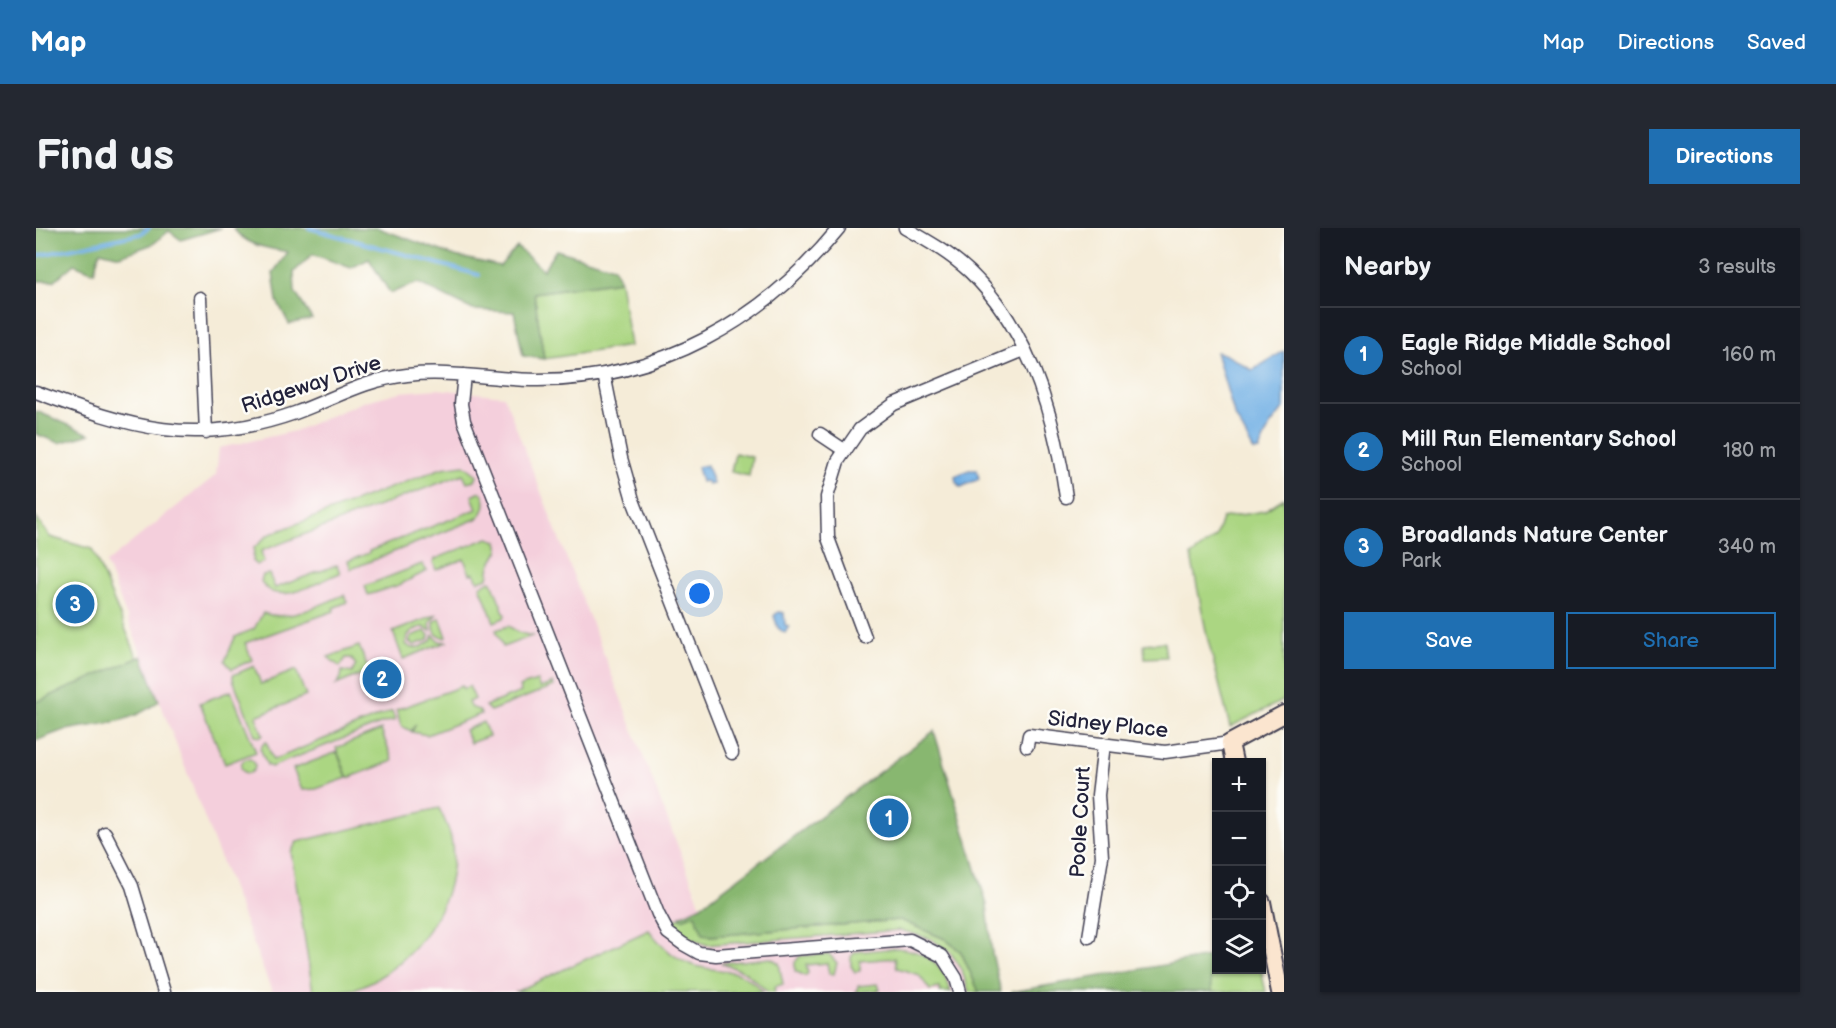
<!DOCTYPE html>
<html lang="en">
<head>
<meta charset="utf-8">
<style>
	:root { --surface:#171b24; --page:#242831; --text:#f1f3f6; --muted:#9ea1a6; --line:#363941; --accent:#1f6fb2 }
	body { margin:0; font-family:"Balsamiq Sans",sans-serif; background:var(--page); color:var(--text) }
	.controls { position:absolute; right:18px; bottom:18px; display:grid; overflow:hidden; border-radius:0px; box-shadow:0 2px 4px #0004 }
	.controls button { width:54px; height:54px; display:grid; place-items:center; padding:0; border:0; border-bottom:2px solid var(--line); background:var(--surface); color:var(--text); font:30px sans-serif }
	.you { position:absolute; left:664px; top:366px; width:21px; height:21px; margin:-15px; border:4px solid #fff; border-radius:50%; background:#1a73e8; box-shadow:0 0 0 9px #1a73e833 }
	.badge { display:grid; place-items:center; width:39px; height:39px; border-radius:50%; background:var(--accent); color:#fff; font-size:20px; font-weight:700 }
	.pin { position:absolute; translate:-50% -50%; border:3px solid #fff; box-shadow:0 2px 6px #0006 }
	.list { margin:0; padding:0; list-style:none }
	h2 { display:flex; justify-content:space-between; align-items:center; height:78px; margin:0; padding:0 24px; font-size:26px }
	h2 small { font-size:20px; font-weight:400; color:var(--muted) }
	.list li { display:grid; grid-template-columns:39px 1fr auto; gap:18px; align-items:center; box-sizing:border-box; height:96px; padding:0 24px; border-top:2px solid var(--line) }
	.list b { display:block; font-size:22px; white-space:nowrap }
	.list p { margin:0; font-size:20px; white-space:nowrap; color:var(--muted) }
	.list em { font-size:20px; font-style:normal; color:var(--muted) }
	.actions { display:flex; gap:12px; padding:18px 24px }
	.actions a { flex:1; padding:14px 0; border:2px solid var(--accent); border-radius:0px; text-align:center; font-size:21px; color:var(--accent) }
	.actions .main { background:var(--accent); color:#fff }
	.icon { flex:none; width:33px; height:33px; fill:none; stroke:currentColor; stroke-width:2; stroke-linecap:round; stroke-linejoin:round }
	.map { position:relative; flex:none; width:1248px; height:764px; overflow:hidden; border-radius:0px }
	header { display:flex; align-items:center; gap:36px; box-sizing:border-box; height:84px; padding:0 30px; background:var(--accent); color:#fff }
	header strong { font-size:28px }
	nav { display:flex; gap:33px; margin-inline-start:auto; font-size:21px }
	.intro { display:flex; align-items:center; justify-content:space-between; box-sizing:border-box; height:144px; padding:0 36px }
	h1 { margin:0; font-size:42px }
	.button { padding:15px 27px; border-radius:0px; background:var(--accent); color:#fff; font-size:21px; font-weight:700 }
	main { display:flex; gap:36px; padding:0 36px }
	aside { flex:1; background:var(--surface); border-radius:0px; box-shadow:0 2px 4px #0004 }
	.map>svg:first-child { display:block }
	.built { fill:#f4cfdc }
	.green { fill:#abd682; stroke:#667c5e; stroke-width:1.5 }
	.forest { fill:#88b770; stroke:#556c56; stroke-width:1.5 }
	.water { fill:#72b0e5; stroke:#4a6990; stroke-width:1.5 }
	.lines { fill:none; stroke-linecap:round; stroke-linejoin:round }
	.stream { stroke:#72b0e5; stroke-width:4 }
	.street-casing { stroke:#424053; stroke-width:15 }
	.secondary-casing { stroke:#424053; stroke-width:20 }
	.street { stroke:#fff; stroke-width:12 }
	.secondary { stroke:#fbe5cf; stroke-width:16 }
	.labels { text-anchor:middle; stroke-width:5; stroke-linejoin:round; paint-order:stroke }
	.street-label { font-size:21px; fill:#22223b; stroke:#fdfcf7 }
</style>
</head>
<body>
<header>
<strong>Map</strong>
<nav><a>Map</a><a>Directions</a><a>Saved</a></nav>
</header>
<div class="intro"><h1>Find us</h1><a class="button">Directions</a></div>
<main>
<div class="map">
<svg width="1248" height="764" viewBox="0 0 1248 764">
	<rect width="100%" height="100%" fill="#fdfcf7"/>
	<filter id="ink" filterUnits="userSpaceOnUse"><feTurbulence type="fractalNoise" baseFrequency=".0167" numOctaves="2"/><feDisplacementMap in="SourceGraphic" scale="12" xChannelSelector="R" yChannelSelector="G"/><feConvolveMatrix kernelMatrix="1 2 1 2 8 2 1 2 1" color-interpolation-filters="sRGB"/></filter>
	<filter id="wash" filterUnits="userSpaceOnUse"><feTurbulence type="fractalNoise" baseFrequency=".008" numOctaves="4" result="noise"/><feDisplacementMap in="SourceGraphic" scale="24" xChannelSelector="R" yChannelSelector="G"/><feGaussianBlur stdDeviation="1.35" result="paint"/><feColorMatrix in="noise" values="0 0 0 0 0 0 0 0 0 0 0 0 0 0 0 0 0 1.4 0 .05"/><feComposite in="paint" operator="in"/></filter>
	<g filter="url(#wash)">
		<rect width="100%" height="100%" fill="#f5ecd8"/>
		<path class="built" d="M401 161 468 168 665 678 898 503 951 677 956 725 965 764H236L70 335 180 247 183 220 259 203 329 173 365 164Z"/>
		<path class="green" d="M584 53 594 118 508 131 498 65Z
			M699 225 716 229 713 248 695 244Z
			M428 237 441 247 439 252 431 254 427 246 225 323 228 334 220 337 217 334 218 320 232 307 406 240Z
			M445 264C452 273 449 285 440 291L315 341 312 333 333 325V323L441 281 436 268Z
			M1248 270V472L1194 499 1171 408 1155 328 1180 309 1186 290 1228 283Z
			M0 290 14 309 56 321 102 431 0 477Z
			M452 310 461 313 463 322 454 337 452 350 442 353 438 345 434 346 428 331 400 342 397 334 399 331Z
			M386 336 391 343 363 357 332 367 329 358Z
			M301 337 304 345C283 353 239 382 225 353L227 347 233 346 239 360Z
			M454 353 456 354 469 387 468 390 458 394 444 358Z
			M308 367 311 374 297 380 298 383 209 415 216 432 196 441 189 433 199 409 218 401 227 385C254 395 284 376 308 367Z
			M400 387 394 395 395 403 387 399C377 401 369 405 370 416L375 420 385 419 395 413 397 407 403 413 410 414 367 431 357 404Z
			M404 390 411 409 409 410 401 407 398 401V394Z
			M472 398 484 405 496 408 467 419 460 402Z
			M389 403 393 407 392 412 378 417 373 414 375 408Z
			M1128 414 1130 429 1109 430 1108 416Z
			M323 418 333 443 300 457 305 450 306 443 316 445 320 437 315 430H310L304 439 292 429Z
			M218 438 225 456 260 442 270 468 220 488 227 507 223 509 219 507 197 451V447Z
			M501 453 504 460 517 455 518 458 454 483 449 478 485 464 483 459Z
			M426 458 427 461 433 458 439 471 432 474 434 479 443 482 445 486 391 507 376 504 380 496 375 503 365 498 360 482Z
			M195 463 220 524 189 536 164 475Z
			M356 483 359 492 347 495 235 539 231 537 224 520 230 513 237 532Z
			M447 494 453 508 434 515 429 502Z
			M345 502 357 533 312 550 300 520Z
			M301 524 311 550 280 561 266 562 257 541Z
			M205 538a7 7 0 1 1 14 0a7 7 0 1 1-14 0Z
			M403 580C407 589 413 600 415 610 427 672 375 742 318 761 304 764 291 764 277 764L255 624 261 614Z
			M659 685 667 705 675 708 864 692 909 711 925 724 943 764H933L925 740 914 724 895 711 864 702 671 717 650 709 633 693Z
			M613 702C625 718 641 733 660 738 691 746 702 737 727 764H479Z
			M861 720C888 722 909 737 915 764H904L903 760 894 762 883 747 861 740 859 730 824 733V743L819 744 815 738V729L819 724Z
			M793 726 801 735 798 746H793L791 735 770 737 772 745 769 748 759 743V734L764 728Z
			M1180 728V742H1225L1230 764H1176L1173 729Z
			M735 730 743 735 747 756 738 759 739 764H732L709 744 685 735Z
			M842 756 844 762 820 764 822 758Z"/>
		<path class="forest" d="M0 0H185L145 12 133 3 117 16 84 28 64 23 58 44 38 36 18 53H0Z
			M197 0H342L419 28 464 38 481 19 507 42 520 22 578 39 584 53 498 65 508 131 487 128 478 84 437 82 382 55 354 65 333 31 315 40 277 26 258 44 259 64 276 91 253 96 241 73 237 45 252 24C231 20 210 18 197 0Z
			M0 183 54 206 23 215 0 206Z
			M106 428 123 473C93 497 66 495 31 502 20 504 10 509 0 513V474Z
			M898 503 951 677 956 725 965 764H943L925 724 909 711 864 692 675 708 667 706 659 686 646 691 644 688 665 678Z
			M1173 729 1176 764H975Z"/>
		<path class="water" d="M1248 123V180L1234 198 1223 222 1218 223 1198 186 1180 124C1195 126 1204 137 1217 142Z
			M671 237 677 256 672 257 671 253 665 254 661 239Z
			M933 242H941L943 251 925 259 920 254 919 248Z
			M742 384 748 385 749 397 753 398 749 405 742 400 738 388Z"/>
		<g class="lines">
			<path class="stream" d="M273 0 443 47
				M0 28 104 6 113 0"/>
		</g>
	</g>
	<g filter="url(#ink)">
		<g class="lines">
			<g class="street-casing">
				<path id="street" d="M869 0C892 13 915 26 934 44 994 102 1019 189 1030 269
					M164 70 170 204
					M568 146 585 230 597 272 696 525
					M428 147 425 176 428 193 622 686 632 705 647 716 663 725 680 727 874 712 906 728 920 750 924 764
					M0 164C95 200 159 220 259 185 298 171 327 152 371 147 415 142 458 152 502 152 624 152 728 92 803 0
					M784 206 808 222
					M829 409 792 310 791 269 802 233 824 201 858 176 988 122
					M991 518 993 507 1129 524 1194 515
					M69 605 96 658 128 764
					M1053 709 1066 629 1062 567 1068 516"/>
			</g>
			<g class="secondary-casing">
				<path id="secondary" d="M1198 534 1194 515 1248 486
					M1226 674 1244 764"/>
			</g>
			<use href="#street" class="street"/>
			<use href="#secondary" class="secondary"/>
		</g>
	</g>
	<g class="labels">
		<g class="street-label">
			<text transform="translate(275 156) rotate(-18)" y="7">Ridgeway Drive</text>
			<text transform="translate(1072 496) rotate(6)" y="7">Sidney Place</text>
			<text transform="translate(1044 594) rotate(-87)" y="7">Poole Court</text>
		</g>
	</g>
</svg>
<div class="controls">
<button>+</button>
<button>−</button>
<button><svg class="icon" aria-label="locate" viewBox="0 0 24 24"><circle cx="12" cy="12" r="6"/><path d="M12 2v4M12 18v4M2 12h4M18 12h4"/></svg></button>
<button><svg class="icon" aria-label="layers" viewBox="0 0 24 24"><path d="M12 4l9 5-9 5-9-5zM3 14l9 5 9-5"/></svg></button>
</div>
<div class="you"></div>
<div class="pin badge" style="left:853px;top:590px">1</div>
<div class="pin badge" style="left:346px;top:451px">2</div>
<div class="pin badge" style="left:39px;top:376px">3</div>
</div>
<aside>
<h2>Nearby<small>3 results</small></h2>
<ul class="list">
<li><span class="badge">1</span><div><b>Eagle Ridge Middle School</b><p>School</p></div><em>160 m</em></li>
<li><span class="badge">2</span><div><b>Mill Run Elementary School</b><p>School</p></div><em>180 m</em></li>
<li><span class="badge">3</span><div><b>Broadlands Nature Center</b><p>Park</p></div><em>340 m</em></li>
</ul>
<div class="actions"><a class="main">Save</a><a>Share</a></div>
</aside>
</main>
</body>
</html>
